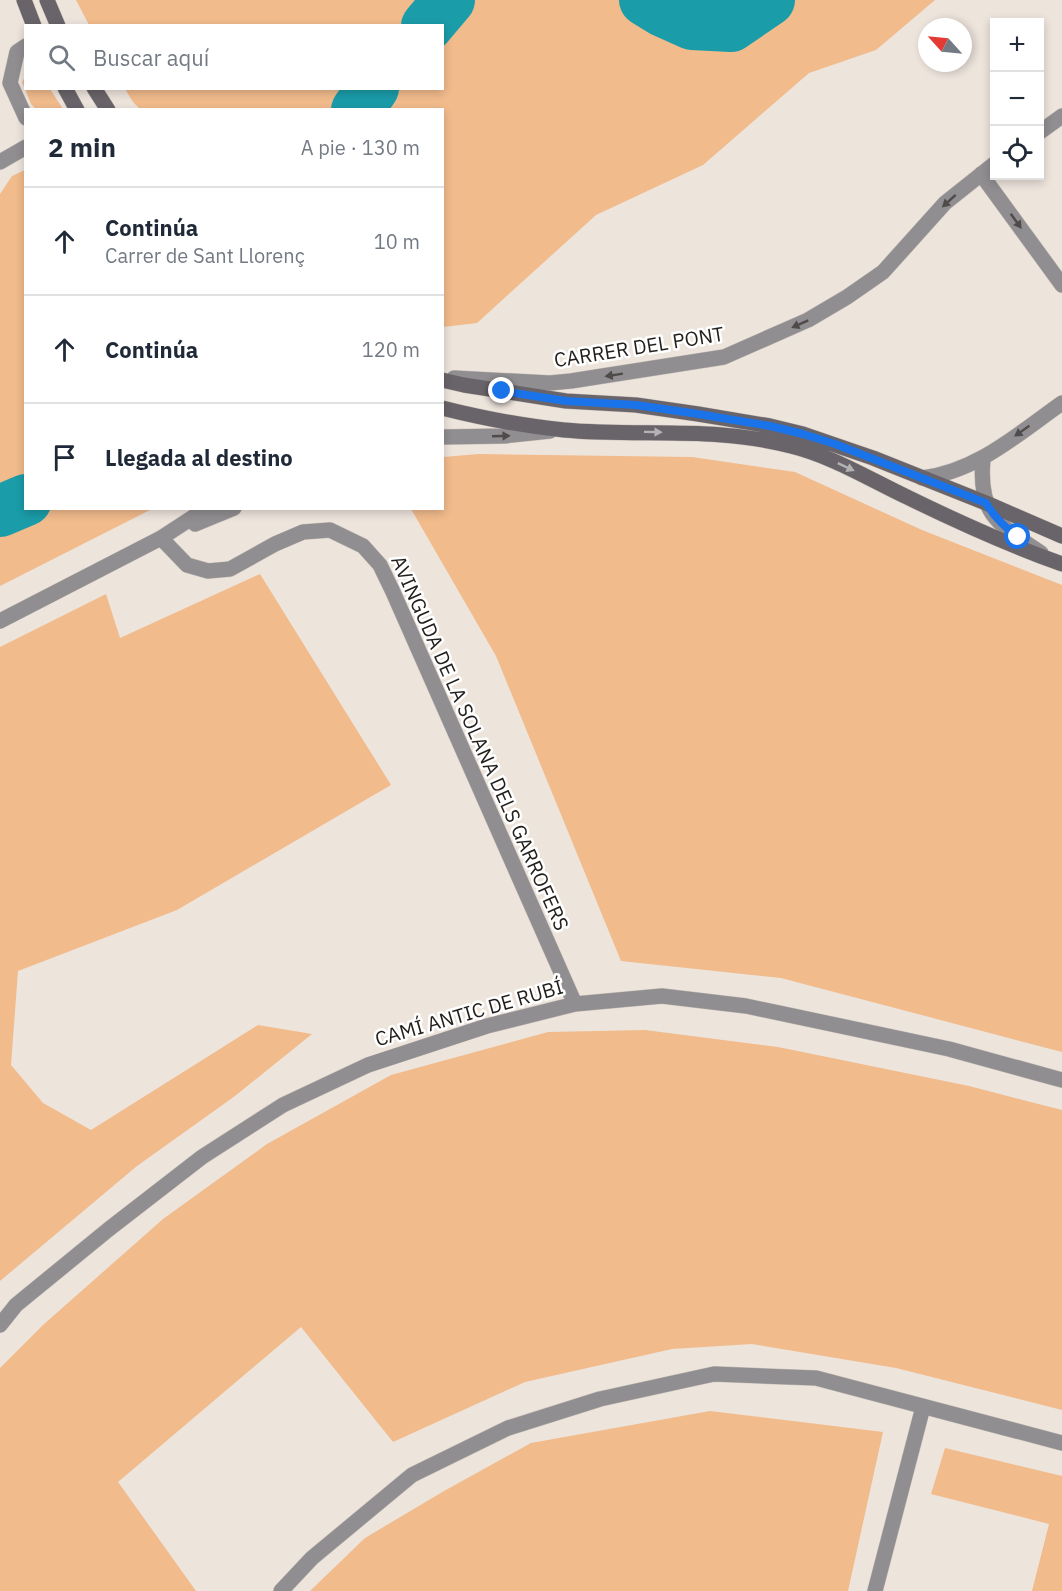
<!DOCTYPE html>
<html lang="es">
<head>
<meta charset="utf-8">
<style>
	:root { --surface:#fff; --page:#f6f6f7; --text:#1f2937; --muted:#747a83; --line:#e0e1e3 }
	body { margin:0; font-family:"IBM Plex Sans",sans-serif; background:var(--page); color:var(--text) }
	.controls { position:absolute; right:18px; top:18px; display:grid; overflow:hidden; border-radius:0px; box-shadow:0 3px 9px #0003 }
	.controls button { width:54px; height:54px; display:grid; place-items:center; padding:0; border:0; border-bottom:2px solid var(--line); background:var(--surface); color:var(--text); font:30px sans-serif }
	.compass { position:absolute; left:918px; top:18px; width:54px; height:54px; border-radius:50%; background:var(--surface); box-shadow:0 3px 9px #0003; rotate:297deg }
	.stop { position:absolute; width:18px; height:18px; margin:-14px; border:4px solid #1a73e8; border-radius:50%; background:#fff }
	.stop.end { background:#1a73e8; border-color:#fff; box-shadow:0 2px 6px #0008 }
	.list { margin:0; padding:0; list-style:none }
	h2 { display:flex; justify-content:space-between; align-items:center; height:78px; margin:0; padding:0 24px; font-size:26px }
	h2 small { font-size:20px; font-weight:400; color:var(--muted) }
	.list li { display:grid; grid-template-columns:39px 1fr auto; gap:18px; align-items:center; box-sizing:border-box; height:108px; padding:0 24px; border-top:2px solid var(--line) }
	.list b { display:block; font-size:22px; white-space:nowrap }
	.list p { margin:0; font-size:20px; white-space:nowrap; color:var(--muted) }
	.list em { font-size:20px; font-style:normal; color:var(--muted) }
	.icon { flex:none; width:33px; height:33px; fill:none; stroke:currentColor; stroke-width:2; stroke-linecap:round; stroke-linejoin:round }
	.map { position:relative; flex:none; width:1062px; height:1591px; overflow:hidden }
	.search { position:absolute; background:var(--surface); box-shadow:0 3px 9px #0003; left:24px; top:24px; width:420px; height:66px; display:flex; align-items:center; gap:15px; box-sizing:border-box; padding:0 21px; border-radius:0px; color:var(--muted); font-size:22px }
	.panel { position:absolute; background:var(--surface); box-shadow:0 3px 9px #0003; left:24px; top:108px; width:420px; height:402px; border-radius:0px }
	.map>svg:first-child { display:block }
	.green { fill:#f1bb8c }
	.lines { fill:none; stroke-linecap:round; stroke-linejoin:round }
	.river { stroke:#1b9ca9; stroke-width:52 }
	.minor-casing { stroke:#c8c0b9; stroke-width:16 }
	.secondary-casing { stroke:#c8c0b9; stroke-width:16 }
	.minor { stroke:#918e91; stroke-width:15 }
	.secondary { stroke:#696469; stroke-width:15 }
	.oneway { fill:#4e4b4a }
	.oneway2 { fill:#b4b2b4 }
	.route { stroke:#1a73e8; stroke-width:8 }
	.labels { text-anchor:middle; stroke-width:5; stroke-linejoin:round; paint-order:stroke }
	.street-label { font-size:20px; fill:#211e1b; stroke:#fff }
</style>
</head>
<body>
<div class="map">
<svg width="1062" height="1591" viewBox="0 0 1062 1591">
	<rect width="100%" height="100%" fill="#ede4dc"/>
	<path class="green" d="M76 0H935L876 50 809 73 703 165 596 215 477 323 443 327 442 110 140 109 133 102 125 89 442 88V26L89 25Z
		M25 77 26 88 50 89 63 109H36L31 104 22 82Z
		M25 170 26 508 152 509 0 586V194L12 176Z
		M479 454 692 457 795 472 922 530 1062 585V1052L781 978 621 961 496 656 411 509 442 508 443 457Z
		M260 574 391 785 177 910 18 971 11 1065 43 1103 91 1130 258 1025 312 1034 235 1096 137 1166 0 1281V647L106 594 120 638Z
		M645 1030 778 1047 969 1086 1062 1110V1410L896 1368 752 1344 672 1349 525 1382 393 1442 301 1327 118 1482 196 1591H0V1368L43 1325 163 1219 267 1144 391 1075 548 1032Z
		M710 1411 883 1432 848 1591H310L365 1538 444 1491 531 1443Z
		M945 1448 1062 1476V1591H1032L1049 1524 931 1494Z"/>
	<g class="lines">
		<path class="river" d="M645 0 663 11 692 24 731 26 769 0
			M427 26 449 0
			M357 110 373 88
			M0 511 26 500"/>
		<g class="minor-casing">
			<path id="minor" d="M26 46 17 52 10 83 26 118
				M1040 132 1062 116
				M0 162 26 147
				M981 174 1062 285
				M454 378 550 383 571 381 724 357 808 320 847 297 883 272 945 203 994 164
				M442 437 504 436 550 431
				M983 459C978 515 998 524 1041 553
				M922 478C976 472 1018 434 1062 403
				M195 524 234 508
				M161 538 187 565 208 571 230 569 275 544 303 532 330 530 363 546 380 565 393 592 575 1004
				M0 621 161 538 207 508
				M0 1325 16 1305 109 1229 202 1157 283 1105 368 1065 487 1026 575 1004 662 996 746 1006 949 1049 1062 1080
				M281 1591 312 1558 412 1475 508 1428 600 1399 714 1374 816 1378 1062 1443
				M875 1591 923 1407"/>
		</g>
		<g class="secondary-casing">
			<path id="secondary" d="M24 0 34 26
				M47 0 58 26
				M65 88 77 110
				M94 88 108 110
				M442 380 464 385 566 401 636 405 698 414 770 426 803 434 873 458 986 503 1062 536
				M442 408C482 418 523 426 564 430 640 437 715 426 791 446 832 456 869 479 907 497 958 522 1009 545 1062 564"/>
		</g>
		<use href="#minor" class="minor"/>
		<use href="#secondary" class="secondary"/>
	</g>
	<defs><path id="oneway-solid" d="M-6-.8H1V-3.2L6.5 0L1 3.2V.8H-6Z" transform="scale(1.5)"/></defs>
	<g class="oneway">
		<use href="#oneway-solid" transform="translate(949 201) rotate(138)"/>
		<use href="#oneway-solid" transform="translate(1016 221) rotate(54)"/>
		<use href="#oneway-solid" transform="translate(800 324) rotate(156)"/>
		<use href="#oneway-solid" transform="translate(614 375) rotate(171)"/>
		<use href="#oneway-solid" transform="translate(1022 431) rotate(145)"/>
		<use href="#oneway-solid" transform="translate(501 436) rotate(-2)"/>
	</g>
	<g class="oneway2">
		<use href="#oneway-solid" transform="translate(653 432) rotate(1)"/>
		<use href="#oneway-solid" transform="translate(846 467) rotate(25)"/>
	</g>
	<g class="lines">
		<path class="route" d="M502 391 566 401 636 405 698 414 770 426 803 434 835 444 986 503C995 518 1004 527 1018 537"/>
	</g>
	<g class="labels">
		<g class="street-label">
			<text transform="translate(639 347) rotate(-9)" y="7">CARRER DEL PONT</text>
			<text transform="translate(480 743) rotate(66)" y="7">AVINGUDA DE LA SOLANA DELS GARROFERS</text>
			<text transform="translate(469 1013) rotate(-16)" y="7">CAMÍ ANTIC DE RUBÍ</text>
		</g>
	</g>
</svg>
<div class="controls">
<button>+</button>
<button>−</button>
<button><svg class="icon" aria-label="locate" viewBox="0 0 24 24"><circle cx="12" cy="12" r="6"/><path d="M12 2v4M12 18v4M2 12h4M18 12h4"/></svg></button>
</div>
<svg class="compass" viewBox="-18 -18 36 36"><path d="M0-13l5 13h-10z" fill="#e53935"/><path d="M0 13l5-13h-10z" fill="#747a83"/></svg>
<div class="stop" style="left:1018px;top:537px"></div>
<div class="stop end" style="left:502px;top:391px"></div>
<div class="search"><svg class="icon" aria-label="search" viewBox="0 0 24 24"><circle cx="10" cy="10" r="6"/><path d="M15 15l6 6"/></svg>Buscar aquí</div>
<section class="panel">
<h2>2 min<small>A pie · 130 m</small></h2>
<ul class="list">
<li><svg class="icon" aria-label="ahead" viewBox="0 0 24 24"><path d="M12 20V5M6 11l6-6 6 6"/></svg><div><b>Continúa</b><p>Carrer de Sant Llorenç</p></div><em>10 m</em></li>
<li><svg class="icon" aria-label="ahead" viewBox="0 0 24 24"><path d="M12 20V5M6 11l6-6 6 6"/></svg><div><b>Continúa</b></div><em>120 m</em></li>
<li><svg class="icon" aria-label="arrive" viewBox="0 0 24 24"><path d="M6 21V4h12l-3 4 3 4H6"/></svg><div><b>Llegada al destino</b></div></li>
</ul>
</section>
</div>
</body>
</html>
